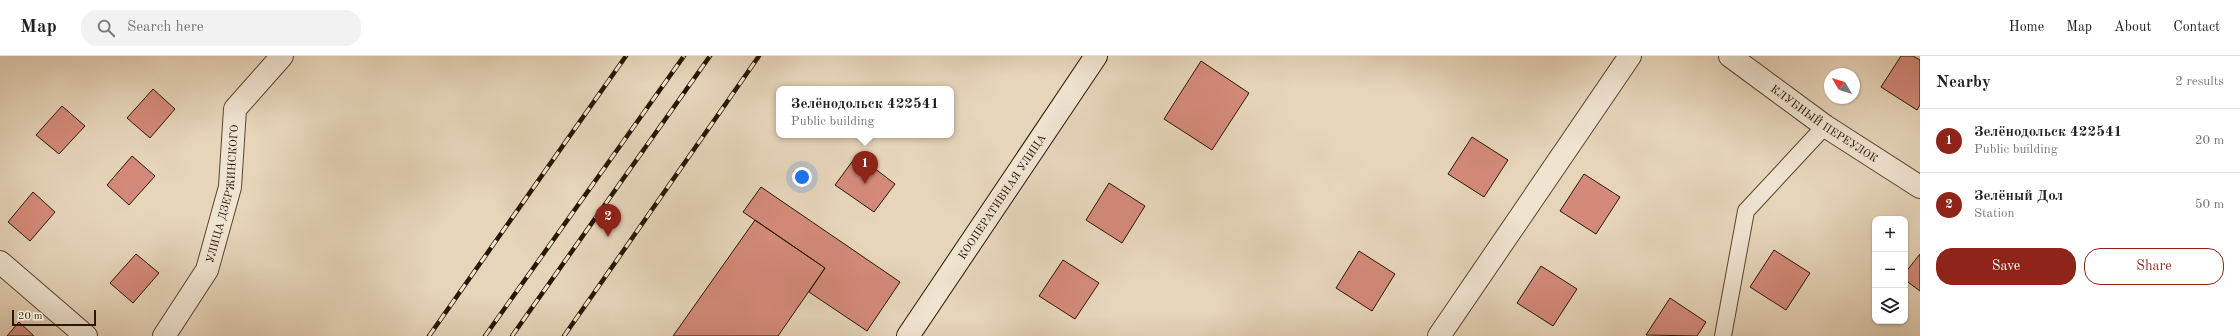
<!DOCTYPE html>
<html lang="en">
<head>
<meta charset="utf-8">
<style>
	:root { --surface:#fff; --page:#f2f2f2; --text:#202124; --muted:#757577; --line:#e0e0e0; --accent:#8f2418 }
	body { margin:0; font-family:"Old Standard TT",serif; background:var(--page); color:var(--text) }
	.controls { position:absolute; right:12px; bottom:12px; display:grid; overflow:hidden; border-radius:8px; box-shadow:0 1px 3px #0004 }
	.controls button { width:36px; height:36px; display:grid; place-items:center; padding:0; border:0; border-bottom:1px solid var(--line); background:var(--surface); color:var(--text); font:20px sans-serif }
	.compass { position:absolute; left:1824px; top:12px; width:36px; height:36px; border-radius:50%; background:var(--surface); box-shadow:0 1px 3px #0004; rotate:308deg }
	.scale { position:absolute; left:12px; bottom:10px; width:84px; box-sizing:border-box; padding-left:4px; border:2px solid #291700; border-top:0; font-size:11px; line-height:14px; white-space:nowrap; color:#291700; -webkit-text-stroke:3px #efe4d2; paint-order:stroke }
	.you { position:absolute; left:802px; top:121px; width:14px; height:14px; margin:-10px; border:3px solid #fff; border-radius:50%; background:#1a73e8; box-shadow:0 0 0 6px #1a73e833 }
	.badge { display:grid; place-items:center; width:26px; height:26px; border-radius:50%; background:var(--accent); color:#fff; font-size:13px; font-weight:700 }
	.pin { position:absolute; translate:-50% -33px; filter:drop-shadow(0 1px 2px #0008) }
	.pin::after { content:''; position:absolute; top:21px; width:14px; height:12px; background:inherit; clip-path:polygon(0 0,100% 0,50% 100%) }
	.popup { position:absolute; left:776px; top:30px; width:178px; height:52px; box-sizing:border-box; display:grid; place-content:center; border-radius:8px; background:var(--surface); filter:drop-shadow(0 1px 3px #0005); font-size:13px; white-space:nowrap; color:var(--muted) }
	.popup b { font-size:15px; color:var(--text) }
	.popup::after { content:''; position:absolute; left:50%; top:100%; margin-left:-8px; border:8px solid transparent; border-top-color:var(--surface) }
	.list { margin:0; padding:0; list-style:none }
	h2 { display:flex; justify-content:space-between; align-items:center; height:52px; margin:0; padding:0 16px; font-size:17px }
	h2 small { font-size:13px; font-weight:400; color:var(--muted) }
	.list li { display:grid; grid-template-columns:26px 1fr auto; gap:12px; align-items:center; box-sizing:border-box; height:64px; padding:0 16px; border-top:1px solid var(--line) }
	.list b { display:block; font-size:15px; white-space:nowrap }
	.list p { margin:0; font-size:13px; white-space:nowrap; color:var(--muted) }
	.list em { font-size:13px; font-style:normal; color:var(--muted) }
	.actions { display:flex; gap:8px; padding:12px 16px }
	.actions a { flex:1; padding:9px 0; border:1px solid var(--accent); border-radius:16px; text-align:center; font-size:14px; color:var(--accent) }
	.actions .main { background:var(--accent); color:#fff }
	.icon { flex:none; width:22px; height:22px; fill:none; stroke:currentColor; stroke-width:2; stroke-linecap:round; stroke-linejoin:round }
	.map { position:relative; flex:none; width:1920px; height:280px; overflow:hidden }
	header { display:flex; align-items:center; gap:24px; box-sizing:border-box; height:56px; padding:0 20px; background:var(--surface); border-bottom:1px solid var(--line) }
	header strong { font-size:19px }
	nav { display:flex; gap:22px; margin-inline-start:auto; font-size:14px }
	.search { width:280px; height:36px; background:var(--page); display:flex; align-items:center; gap:10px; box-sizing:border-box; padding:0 14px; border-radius:16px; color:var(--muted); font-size:15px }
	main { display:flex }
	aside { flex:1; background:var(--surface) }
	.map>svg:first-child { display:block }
	.building { fill:#d48a7a; stroke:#291700 }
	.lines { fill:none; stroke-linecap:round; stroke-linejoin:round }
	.lane-casing { stroke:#58462e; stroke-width:18 }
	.street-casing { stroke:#58462e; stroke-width:24 }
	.secondary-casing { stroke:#291700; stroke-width:24 }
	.lane { stroke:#efe4d2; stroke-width:16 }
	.street { stroke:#efe4d2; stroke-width:22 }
	.secondary { stroke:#efe4d2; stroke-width:22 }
	.rail-casing { stroke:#291700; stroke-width:4.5 }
	.rail { stroke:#efe4d2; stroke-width:3; stroke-dasharray:9; stroke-linecap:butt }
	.labels { text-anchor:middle; stroke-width:3; stroke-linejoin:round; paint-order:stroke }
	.street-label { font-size:11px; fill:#291700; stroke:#efe4d2 }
</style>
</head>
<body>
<header>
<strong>Map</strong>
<div class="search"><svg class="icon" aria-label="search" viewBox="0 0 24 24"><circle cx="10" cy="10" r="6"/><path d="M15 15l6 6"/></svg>Search here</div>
<nav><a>Home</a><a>Map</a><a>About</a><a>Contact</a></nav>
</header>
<main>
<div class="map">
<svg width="1920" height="280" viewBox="0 0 1920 280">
	<rect width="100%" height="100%" fill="#e7d5ba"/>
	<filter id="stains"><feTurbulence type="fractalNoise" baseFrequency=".005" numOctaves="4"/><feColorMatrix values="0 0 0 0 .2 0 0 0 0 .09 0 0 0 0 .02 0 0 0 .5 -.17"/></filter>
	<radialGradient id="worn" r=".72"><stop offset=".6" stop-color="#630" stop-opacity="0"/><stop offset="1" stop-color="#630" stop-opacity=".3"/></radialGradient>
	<path class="building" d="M1901 0H1913L1920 4V49L1917 54 1881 31Z
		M1201 5 1249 37 1212 94 1164 63Z
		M153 33 175 53 150 82 127 62Z
		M62 50 85 70 59 98 36 79Z
		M1472 81 1508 104 1484 141 1448 118Z
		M857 99 895 128 874 156 835 129Z
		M132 100 155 120 129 149 107 129Z
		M1584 118 1620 141 1596 178 1560 155Z
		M1109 127 1145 150 1122 187 1086 164Z
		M761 131 900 226 867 275 809 236 825 212 743 156Z
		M33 136 55 156 30 185 8 166Z
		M755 164 825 212 778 280H673Z
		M1774 194 1810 217 1786 254 1750 231Z
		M1359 195 1395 218 1372 255 1336 232Z
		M136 198 159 217 133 247 110 227Z
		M1920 198V235L1905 224V217Z
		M1063 204 1099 227 1075 263 1039 240Z
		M1541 210 1577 233 1553 270 1517 247Z
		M1670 242 1706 266 1697 280 1646 279Z
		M19 266 34 280H7Z"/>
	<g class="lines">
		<g class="lane-casing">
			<path id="lane" d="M1723 280 1746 155 1825 70"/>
		</g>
		<g class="street-casing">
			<g id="street">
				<path id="s1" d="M1730 0 1825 70 1920 131"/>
				<path d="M0 206 86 280"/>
				<path id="s2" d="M164 280 207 214 230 131 235 53 282 0"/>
				<path d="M1439 280 1630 0"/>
			</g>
		</g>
		<g class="secondary-casing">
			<g id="secondary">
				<path id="s3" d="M908 280 1096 0"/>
			</g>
		</g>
		<use href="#lane" class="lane"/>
		<use href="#street" class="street"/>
		<use href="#secondary" class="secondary"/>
		<g class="rail-casing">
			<path id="rail" d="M429 280 626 0
				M485 280 684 0
				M512 280 710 0
				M564 280 759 0"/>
		</g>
		<use href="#rail" class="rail"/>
	</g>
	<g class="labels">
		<g class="street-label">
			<text dy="4" stroke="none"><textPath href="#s1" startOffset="116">КЛУБНЫЙ ПЕРЕУЛОК</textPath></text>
			<text dy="4" stroke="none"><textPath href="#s2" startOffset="157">УЛИЦА ДЗЕРЖИНСКОГО</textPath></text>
			<text dy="4" stroke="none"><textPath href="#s3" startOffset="168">КООПЕРАТИВНАЯ УЛИЦА</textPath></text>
		</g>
	</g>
	<rect width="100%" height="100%" filter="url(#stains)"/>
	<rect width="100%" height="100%" fill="url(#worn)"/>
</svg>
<div class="controls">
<button>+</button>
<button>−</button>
<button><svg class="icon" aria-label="layers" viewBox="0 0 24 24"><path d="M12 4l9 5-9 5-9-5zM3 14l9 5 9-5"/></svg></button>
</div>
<svg class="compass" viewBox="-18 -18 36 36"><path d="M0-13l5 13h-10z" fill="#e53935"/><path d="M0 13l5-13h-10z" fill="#757577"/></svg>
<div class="scale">20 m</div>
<div class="you"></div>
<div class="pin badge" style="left:865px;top:128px">1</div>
<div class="popup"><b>Зелёнодольск 422541</b>Public building</div>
<div class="pin badge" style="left:608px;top:181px">2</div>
</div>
<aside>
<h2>Nearby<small>2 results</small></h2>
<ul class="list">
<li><span class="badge">1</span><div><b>Зелёнодольск 422541</b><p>Public building</p></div><em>20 m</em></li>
<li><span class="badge">2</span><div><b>Зелёный Дол</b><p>Station</p></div><em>50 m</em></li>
</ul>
<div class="actions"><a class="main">Save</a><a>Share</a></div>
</aside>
</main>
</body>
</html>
